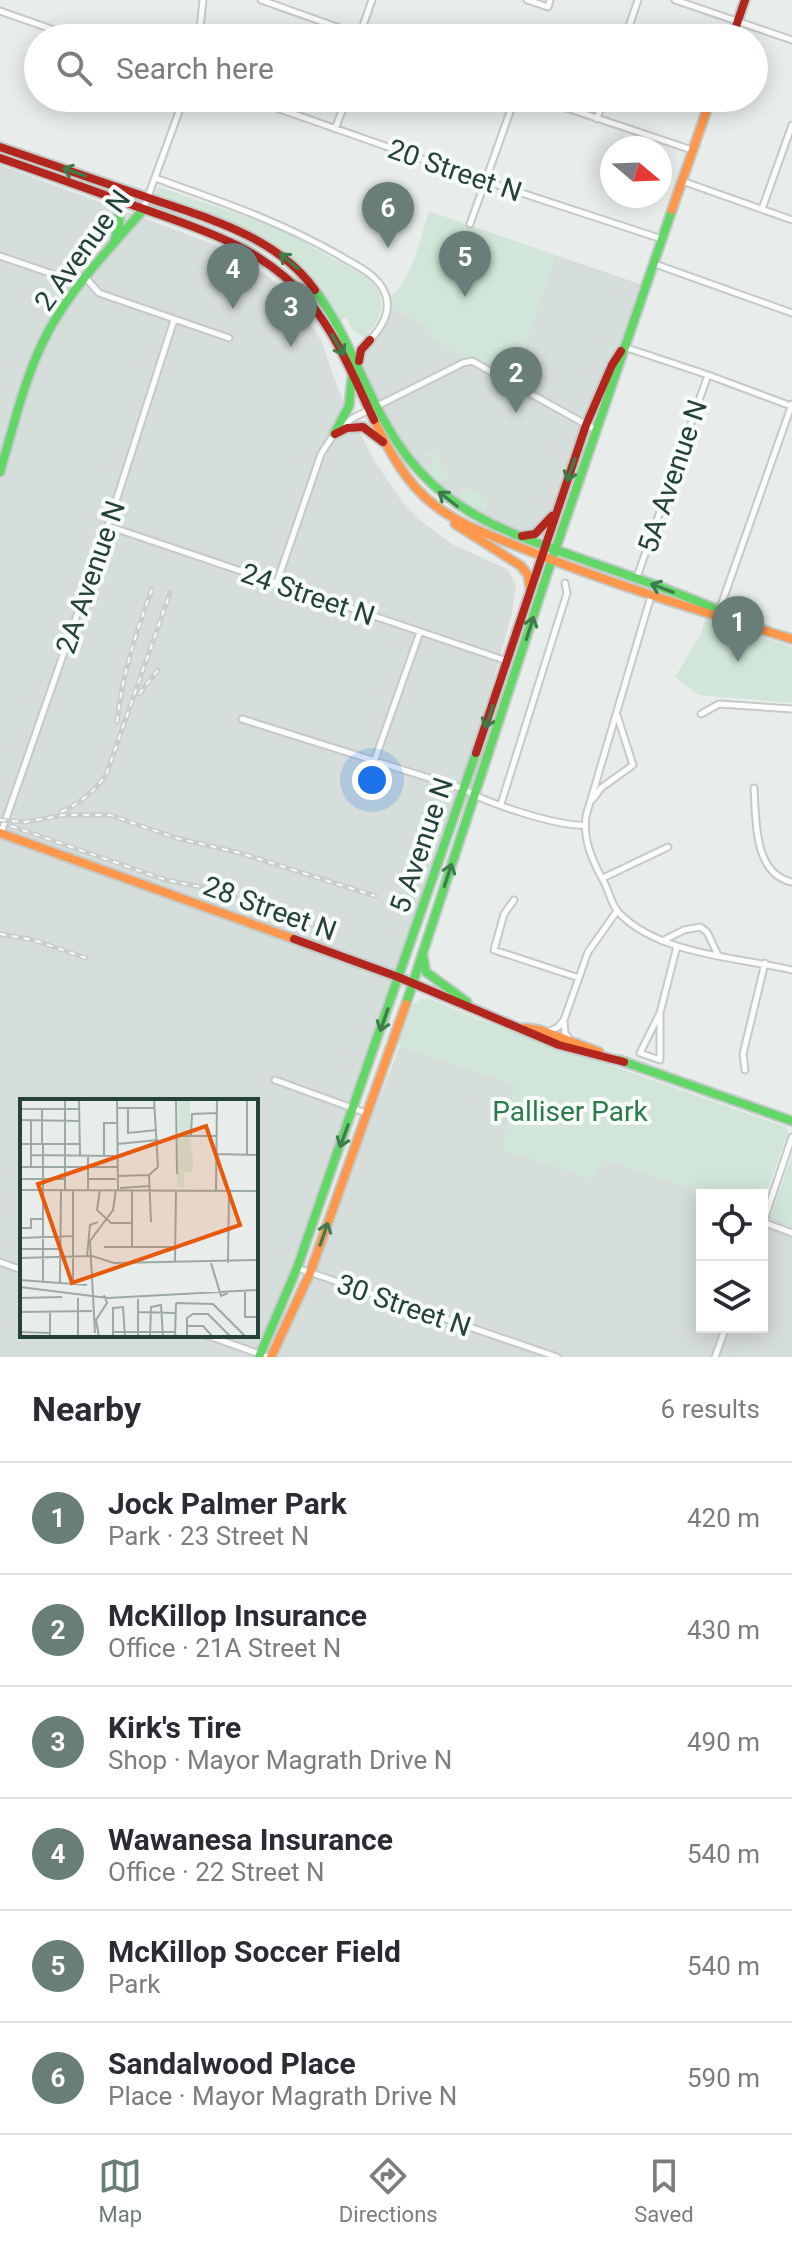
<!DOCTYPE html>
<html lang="en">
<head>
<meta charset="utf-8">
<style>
	:root { --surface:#fff; --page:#f7f7f7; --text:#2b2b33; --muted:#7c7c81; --line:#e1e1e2; --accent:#697e78 }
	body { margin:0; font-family:Roboto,sans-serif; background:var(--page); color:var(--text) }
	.controls { position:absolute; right:24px; bottom:24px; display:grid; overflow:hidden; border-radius:0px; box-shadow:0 4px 20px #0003 }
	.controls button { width:72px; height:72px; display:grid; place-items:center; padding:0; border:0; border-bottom:2px solid var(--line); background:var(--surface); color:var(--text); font:40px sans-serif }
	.compass { position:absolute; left:600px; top:136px; width:72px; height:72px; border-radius:50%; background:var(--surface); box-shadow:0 4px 20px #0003; rotate:109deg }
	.you { position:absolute; left:372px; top:780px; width:28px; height:28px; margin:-20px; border:6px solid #fff; border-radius:50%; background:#1a73e8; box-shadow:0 0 0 12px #1a73e833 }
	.badge { display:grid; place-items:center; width:52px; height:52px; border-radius:50%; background:var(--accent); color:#fff; font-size:26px; font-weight:700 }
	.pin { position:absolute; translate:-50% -66px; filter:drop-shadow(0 2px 4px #0008) }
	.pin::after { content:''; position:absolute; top:42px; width:28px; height:24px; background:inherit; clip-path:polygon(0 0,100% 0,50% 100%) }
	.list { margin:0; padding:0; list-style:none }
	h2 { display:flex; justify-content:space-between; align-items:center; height:104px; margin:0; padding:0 32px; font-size:34px }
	h2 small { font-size:26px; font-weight:400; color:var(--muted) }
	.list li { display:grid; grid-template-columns:52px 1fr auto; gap:24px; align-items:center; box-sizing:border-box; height:112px; padding:0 32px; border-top:2px solid var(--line) }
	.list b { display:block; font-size:30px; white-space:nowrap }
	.list p { margin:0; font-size:26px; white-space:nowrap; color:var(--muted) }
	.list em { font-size:26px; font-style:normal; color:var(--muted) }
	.icon { flex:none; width:44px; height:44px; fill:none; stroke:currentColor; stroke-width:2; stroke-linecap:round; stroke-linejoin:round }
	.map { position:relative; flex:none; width:792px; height:1357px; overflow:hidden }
	.search { position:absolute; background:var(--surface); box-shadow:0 4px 20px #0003; left:24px; right:24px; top:24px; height:88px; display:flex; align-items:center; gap:20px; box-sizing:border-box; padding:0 28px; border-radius:44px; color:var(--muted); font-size:30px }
	.sheet { height:776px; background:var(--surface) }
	nav { display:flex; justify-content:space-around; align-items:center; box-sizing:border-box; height:112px; border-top:2px solid var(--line); background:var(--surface); font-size:22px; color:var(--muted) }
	nav a { display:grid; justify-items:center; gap:4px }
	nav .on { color:var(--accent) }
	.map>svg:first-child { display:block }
	.built { fill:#d6dedb; fill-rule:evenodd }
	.green { fill:#d1e6d8 }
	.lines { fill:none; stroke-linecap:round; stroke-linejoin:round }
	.street-casing { stroke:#c5cac8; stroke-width:9 }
	.fast-casing { stroke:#c3cbc8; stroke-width:12 }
	.slow-casing { stroke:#c3cbc8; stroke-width:12 }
	.jam-casing { stroke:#c3cbc8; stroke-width:12 }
	.street { stroke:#fcfcfc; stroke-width:5 }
	.fast { stroke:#63d668; stroke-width:8 }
	.slow { stroke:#ff974d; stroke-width:8 }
	.jam { stroke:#b3261e; stroke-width:8 }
	.rail-casing { stroke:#c9cdcc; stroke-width:5 }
	.rail { stroke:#f7fbf9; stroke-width:2; stroke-dasharray:6; stroke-linecap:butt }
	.oneway { stroke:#3d7d4c }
	.labels { text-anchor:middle; stroke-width:8; stroke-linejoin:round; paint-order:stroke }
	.street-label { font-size:28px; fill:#24423a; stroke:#f7fbf9 }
	.park-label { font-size:28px; fill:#2d7a4b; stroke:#f7fbf9 }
	.inset-road { fill:none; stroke:#9aa9a4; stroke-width:2 }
	.view { fill:#e8590c; fill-opacity:0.15; stroke:#e8590c; stroke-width:4 }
	.inset-edge { fill:none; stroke:#24423a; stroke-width:4 }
</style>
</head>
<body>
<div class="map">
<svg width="792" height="1357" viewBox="0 0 792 1357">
	<rect width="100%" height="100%" fill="#e8edeb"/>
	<path class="built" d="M0 165 219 246V250L247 262 269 277 289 295 321 340 341 397 374 460 403 503 421 521 452 544 507 569 516 584 512 613 468 771 301 1246 255 1357H0ZM22 1101H256V1335H22Z
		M555 255 646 286 624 347 612 365 558 505 541 530 516 537 472 517 411 464 359 362V356L380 329 387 304 433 330 430 337 512 383Z
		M400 1046 515 1085 503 1150 604 1159 709 1195H702V1327H762V1213L792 1224V1357H271L310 1273Z"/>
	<path class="green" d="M159 187 279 228 366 277C389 294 384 320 364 337L354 332 346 317 341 320C302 241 233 223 157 196L155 190Z
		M429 211 555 255 512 383 430 337 433 330 387 304V298C410 288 421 235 429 211Z
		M441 444 437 453 442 457 439 463 443 466 440 471 450 477 439 483 421 469 430 467 435 457 424 456 425 454 433 453Z
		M469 489 490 501 484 511H474L460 501V492Z
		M706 617 792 647V703L699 695 675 677 700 636Z
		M420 999H430L478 1019 786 1127 788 1133 762 1206V1195H709L604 1159 592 1179 503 1150 514 1085 395 1044 407 1011Z
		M792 1155V1224L771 1216Z"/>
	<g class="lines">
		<g class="street-casing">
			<path id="street" d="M261 0 368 38
				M527 0 548 7 550 0
				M675 0 792 40
				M0 11 77 38
				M359 37 372 0
				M199 38 203 0
				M625 38 638 0
				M248 98 485 181 662 239
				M537 98 692 150
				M597 119 604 98
				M335 129 347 98
				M155 178C220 201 282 222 342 257 357 266 376 274 384 291 393 309 383 326 370 340
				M682 181 792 220
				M762 209 792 125
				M143 210 184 98
				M470 224 515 98
				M0 256 79 283
				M655 264 792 313
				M85 277 99 293 229 338
				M624 347 708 375 791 406
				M108 526 507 661
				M637 577 708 375
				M276 585 321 454 334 434 353 418 463 363 472 361 596 430
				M651 596 586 816C583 840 592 860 603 880 609 890 611 905 619 913 660 955 737 957 792 970
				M719 611 792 404
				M701 714 719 704 792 709
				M242 719 464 789C485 803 560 827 585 825
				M374 762 420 632
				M754 788C756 818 753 874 792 882
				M593 799 601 788 633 765 617 715
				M501 804 567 593 565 583
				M1 833 108 526 174 320
				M603 878 668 847
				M514 900 504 914 494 950 579 978
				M662 941 684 930 700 927 707 932 717 953
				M660 1013 640 1053 660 1060V1013L677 946
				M564 1021 565 1033 570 1040
				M548 1032 558 1027 564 1020 588 952 617 911
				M745 1070 743 1054 765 963
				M275 1080 366 1113
				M763 1222 792 1233
				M762 1226 792 1137
				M0 1262 22 1270
				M297 1268 557 1357
				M206 1335 268 1357
				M715 1357 726 1327"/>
		</g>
		<g class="fast-casing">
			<path id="fast" d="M111 199C122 211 121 223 115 238
				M315 290C354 343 369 409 410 460 456 518 520 537 587 561 639 579 691 597 741 620
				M334 434 349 406 352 377
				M0 472C14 425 25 375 48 332 73 286 109 249 143 210
				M423 956 426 972 467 1002
				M406 1004 549 568 672 210
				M619 1060 792 1121
				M259 1357 297 1268 476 753"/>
		</g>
		<g class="slow-casing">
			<path id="slow" d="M672 210 711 98
				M374 420C389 451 406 483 433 504 462 527 498 538 532 552 617 586 704 612 792 639
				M455 524 521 566 528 575 530 587
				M0 833 294 939
				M525 1028 540 1030 599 1052
				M271 1357 310 1273 406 1004"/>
		</g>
		<g class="jam-casing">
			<path id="jam" d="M732 38 745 0
				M0 147C47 163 93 179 140 195 202 217 275 234 315 290
				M0 158C46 174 92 190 138 207 200 229 261 246 306 298 337 334 354 378 374 420
				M359 361 361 350 370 340
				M335 434 347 428 363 427 383 442
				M522 536 535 534 552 516
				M476 753 586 425 612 365 621 351
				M294 939 398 977 559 1045 624 1062"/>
		</g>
		<use href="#street" class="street"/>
		<use href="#fast" class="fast"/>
		<use href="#slow" class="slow"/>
		<use href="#jam" class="jam"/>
		<g class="rail-casing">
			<path id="rail" d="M139 694 158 670
				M117 722C122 675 136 633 152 589
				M61 812C80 803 93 793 106 775L170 593
				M0 820 25 822 64 815H110L176 838 240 853 375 896
				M11 826 166 880 201 887 317 926
				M0 934 34 940 86 958"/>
		</g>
		<use href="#rail" class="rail"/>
	</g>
	<defs><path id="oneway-shaft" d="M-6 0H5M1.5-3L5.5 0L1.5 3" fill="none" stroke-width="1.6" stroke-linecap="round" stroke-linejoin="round" transform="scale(2)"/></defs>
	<g class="oneway">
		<use href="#oneway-shaft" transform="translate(74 172) rotate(-160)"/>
		<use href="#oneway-shaft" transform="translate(289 261) rotate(-139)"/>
		<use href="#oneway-shaft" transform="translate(338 345) rotate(60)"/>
		<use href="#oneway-shaft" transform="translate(571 470) rotate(109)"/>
		<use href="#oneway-shaft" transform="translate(448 499) rotate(-142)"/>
		<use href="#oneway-shaft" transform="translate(662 588) rotate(-159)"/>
		<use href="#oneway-shaft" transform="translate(530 628) rotate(-72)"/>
		<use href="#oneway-shaft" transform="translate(489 717) rotate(109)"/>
		<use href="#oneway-shaft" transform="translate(448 875) rotate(-72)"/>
		<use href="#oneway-shaft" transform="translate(384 1020) rotate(109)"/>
		<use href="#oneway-shaft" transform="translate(344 1136) rotate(110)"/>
		<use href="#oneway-shaft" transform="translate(324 1234) rotate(-71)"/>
	</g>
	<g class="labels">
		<g class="street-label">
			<text transform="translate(455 170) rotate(19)" y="10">20 Street N</text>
			<text transform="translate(82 250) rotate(-54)" y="10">2 Avenue N</text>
			<text transform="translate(672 476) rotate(-71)" y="10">5A Avenue N</text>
			<text transform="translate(90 577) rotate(-71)" y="10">2A Avenue N</text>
			<text transform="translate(308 594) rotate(19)" y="10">24 Street N</text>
			<text transform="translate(421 845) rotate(-71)" y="10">5 Avenue N</text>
			<text transform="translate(270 908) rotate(20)" y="10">28 Street N</text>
			<text transform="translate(404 1305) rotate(19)" y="10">30 Street N</text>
		</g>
		<g class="park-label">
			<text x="570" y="1121">Palliser Park</text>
		</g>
	</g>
	<g transform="translate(20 1099)">
		<rect width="238" height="238" fill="#e8edeb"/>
		<path d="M158 0H170V36H159ZM158 38H170L173 60V72L164 74V90L157 88Z" fill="#d1e6d8"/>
		<path class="inset-road" d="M59 0 60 57M97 0 98 91M134 0 138 68M156 0 157 75M97 9H134M108 9V34L137 31M0 10H59M0 21 59 22M157 37H197M171 37 172 15 197 14M0 45H60M22 45V10M97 45 138 41M196 55 238 56M227 55V0M11 56 97 57M84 57V24H97M11 67V21M0 68H98M129 76 131 123M98 77 129 76 138 68M0 80H45M68 80H96M100 89 129 87M68 90V56M0 91 238 92M45 91V0M80 91 77 111 91 124H112M112 92V148M196 93 197 0M0 129H11V120H23M0 139 53 137M84 148H155M0 150H41M67 157 70 126 78 123M0 159 72 157 94 164 238 161M155 162 156 92M191 164 201 197 208 194M208 164 209 92M0 181 67 186M23 183V45M40 183 41 91M53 185V91M0 188 88 199 238 191M225 193V218H238M0 199 42 198M58 199V238M118 200V238M156 204 193 205 226 238M0 213 72 212M118 213 155 214M167 227H183L193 238M0 233 30 234M93 233H155M75 234 70 142 93 111 96 91M30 238V213M79 238 76 221 87 204 84 196M93 238V209L103 208 105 238M130 238 131 208 141 206 143 238M155 238 156 204M178 238H167V219L173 215H188L211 238"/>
		<path class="view" d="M186 27 220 126 52 184 18 85Z"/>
		<rect width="238" height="238" class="inset-edge"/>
	</g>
</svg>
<div class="controls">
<button><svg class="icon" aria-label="locate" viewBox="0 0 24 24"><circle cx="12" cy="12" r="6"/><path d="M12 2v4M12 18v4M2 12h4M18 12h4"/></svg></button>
<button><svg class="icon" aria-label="layers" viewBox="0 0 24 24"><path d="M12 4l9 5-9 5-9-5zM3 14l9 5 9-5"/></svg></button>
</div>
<svg class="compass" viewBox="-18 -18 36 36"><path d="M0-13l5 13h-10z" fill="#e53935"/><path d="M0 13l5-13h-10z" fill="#7c7c81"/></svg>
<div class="you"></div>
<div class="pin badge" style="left:738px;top:662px">1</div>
<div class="pin badge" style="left:516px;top:413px">2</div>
<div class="pin badge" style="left:291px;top:347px">3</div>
<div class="pin badge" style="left:233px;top:309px">4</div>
<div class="pin badge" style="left:465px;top:297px">5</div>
<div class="pin badge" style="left:388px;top:248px">6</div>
<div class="search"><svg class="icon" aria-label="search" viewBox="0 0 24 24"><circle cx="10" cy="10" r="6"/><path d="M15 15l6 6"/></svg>Search here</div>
</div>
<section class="sheet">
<h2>Nearby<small>6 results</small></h2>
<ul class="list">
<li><span class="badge">1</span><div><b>Jock Palmer Park</b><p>Park · 23 Street N</p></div><em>420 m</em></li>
<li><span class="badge">2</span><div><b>McKillop Insurance</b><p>Office · 21A Street N</p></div><em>430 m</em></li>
<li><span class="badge">3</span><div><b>Kirk's Tire</b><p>Shop · Mayor Magrath Drive N</p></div><em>490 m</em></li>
<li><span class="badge">4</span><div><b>Wawanesa Insurance</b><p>Office · 22 Street N</p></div><em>540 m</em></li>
<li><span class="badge">5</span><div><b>McKillop Soccer Field</b><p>Park</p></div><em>540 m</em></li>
<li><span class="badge">6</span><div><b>Sandalwood Place</b><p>Place · Mayor Magrath Drive N</p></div><em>590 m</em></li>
</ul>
</section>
<nav>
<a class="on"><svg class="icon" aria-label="map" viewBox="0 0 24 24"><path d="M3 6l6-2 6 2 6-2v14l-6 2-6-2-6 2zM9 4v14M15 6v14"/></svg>Map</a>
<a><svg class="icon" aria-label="directions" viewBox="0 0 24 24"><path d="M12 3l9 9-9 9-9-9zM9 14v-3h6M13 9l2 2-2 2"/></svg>Directions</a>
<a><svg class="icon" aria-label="saved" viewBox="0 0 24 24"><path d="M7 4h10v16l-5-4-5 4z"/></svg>Saved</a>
</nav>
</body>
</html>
